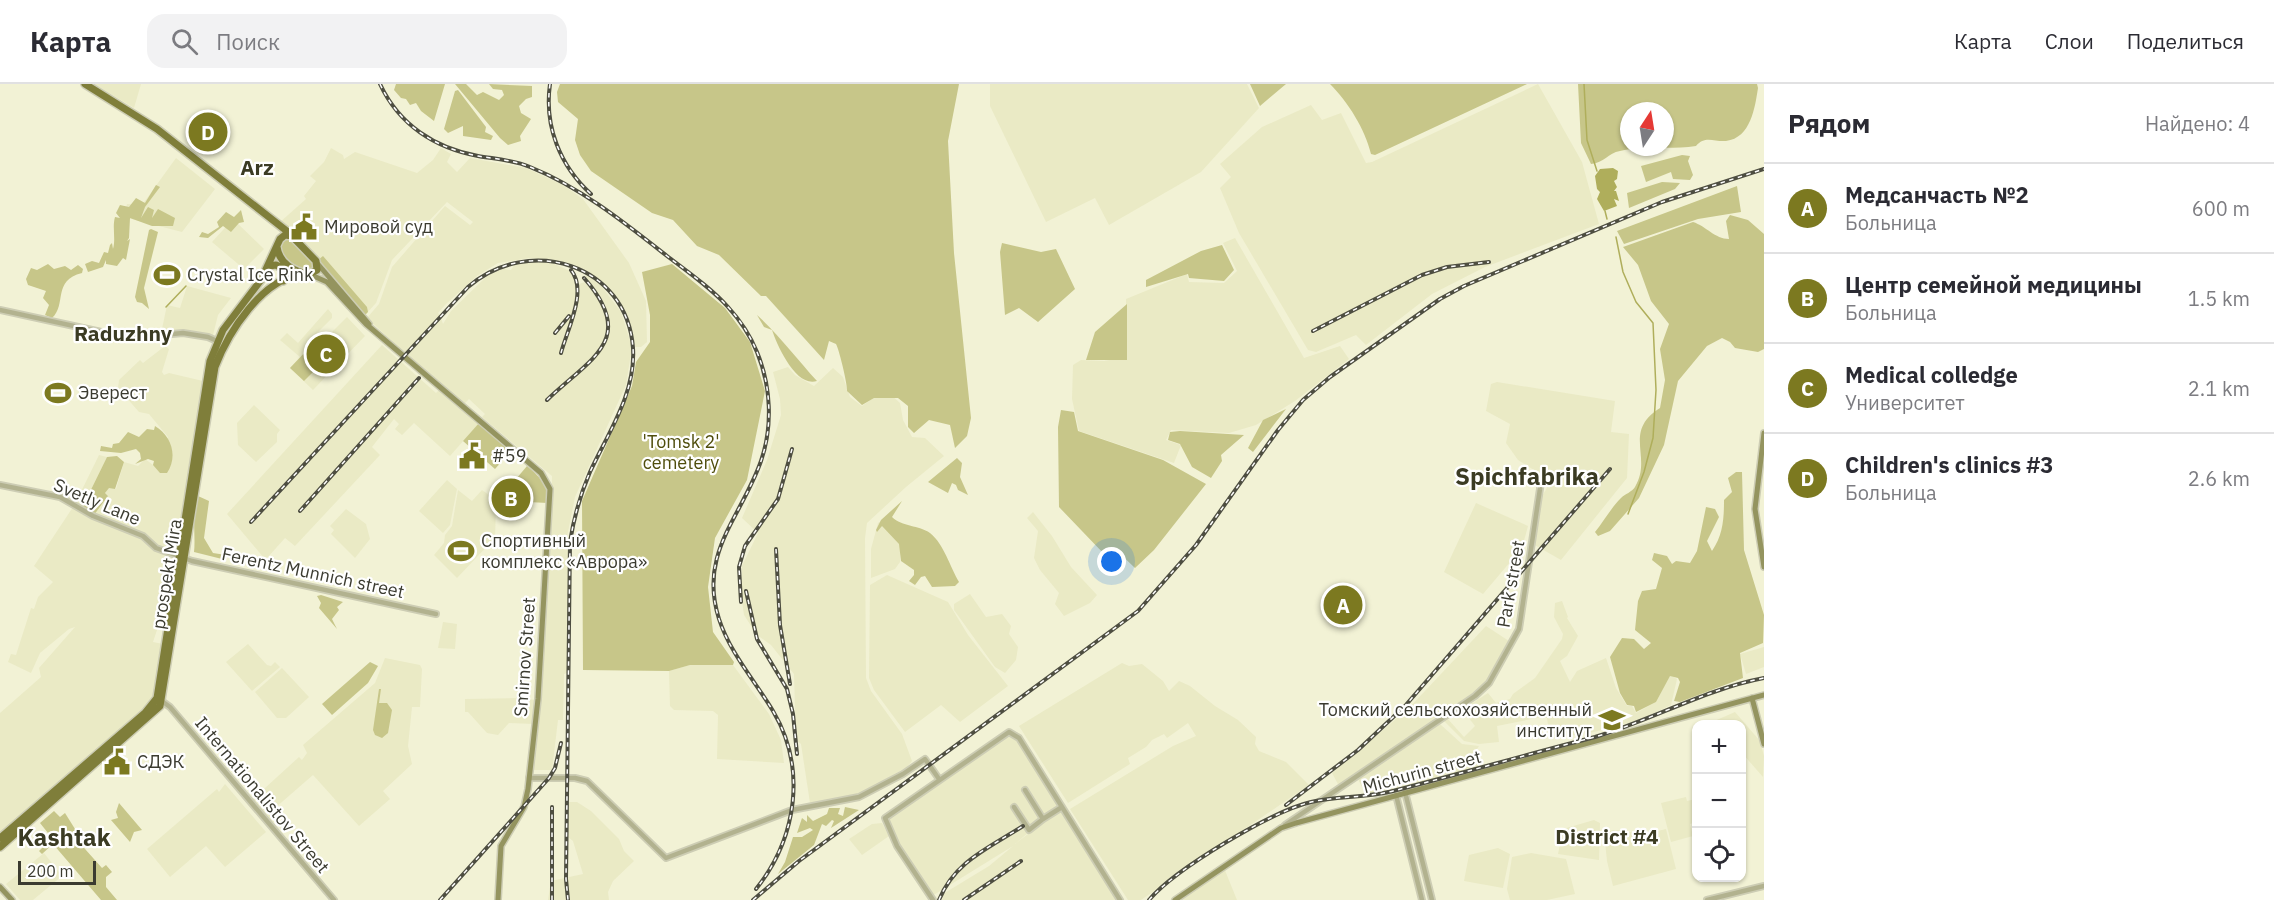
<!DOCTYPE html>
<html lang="ru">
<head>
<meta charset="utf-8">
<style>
	:root { --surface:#fff; --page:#f2f2f3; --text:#2b2b33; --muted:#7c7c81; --line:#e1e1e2; --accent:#7c7920 }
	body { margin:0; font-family:"IBM Plex Sans",sans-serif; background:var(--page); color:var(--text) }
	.controls { position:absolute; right:18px; bottom:18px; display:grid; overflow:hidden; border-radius:12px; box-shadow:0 2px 4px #0004 }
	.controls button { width:54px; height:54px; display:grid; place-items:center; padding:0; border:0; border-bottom:2px solid var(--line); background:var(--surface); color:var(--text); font:30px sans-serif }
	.compass { position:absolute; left:1620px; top:18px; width:54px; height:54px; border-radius:50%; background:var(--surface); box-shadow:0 2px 4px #0004; rotate:12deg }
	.scale { position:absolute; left:18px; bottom:15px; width:78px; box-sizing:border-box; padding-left:6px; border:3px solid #3b3b30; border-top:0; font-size:16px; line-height:21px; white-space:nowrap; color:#3b3b30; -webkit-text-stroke:4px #fff; paint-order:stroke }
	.you { position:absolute; left:1112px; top:478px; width:21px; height:21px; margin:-15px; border:4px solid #fff; border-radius:50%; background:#1a73e8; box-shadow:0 0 0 9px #1a73e833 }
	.badge { display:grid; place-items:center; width:39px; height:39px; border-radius:50%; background:var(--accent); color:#fff; font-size:20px; font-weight:700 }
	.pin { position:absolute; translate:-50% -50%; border:3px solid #fff; box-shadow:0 2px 6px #0006 }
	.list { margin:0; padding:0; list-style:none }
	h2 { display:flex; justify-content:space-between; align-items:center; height:78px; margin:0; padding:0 24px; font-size:26px }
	h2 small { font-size:20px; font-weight:400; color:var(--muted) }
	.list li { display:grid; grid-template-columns:39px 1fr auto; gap:18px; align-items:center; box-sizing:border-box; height:90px; padding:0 24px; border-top:2px solid var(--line) }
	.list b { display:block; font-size:22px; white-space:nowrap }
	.list p { margin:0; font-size:20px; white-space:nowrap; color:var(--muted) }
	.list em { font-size:20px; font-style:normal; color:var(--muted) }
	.icon { flex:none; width:33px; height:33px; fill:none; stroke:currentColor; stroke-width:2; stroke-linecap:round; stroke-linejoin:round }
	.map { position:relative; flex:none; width:1764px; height:816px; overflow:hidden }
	header { display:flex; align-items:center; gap:36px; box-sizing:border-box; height:84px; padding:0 30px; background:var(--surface); border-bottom:2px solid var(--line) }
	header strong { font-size:28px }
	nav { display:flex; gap:33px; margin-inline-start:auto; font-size:21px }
	.search { width:420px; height:54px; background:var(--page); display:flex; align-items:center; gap:15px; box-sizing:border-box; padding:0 21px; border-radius:18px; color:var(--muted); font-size:22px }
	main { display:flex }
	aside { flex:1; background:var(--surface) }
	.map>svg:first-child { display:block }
	.built { fill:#eaeac5 }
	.green { fill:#c7c689; fill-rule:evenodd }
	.water { fill:#afae5b }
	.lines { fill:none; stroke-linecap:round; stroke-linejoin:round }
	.stream { stroke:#afae5b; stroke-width:1.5 }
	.tertiary-casing { stroke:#cdcdb4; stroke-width:8 }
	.secondary-casing { stroke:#cdcdb4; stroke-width:8 }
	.primary-casing { stroke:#cdcdb4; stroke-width:10 }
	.tertiary { stroke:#b2b28f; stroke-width:4.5 }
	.secondary { stroke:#94945f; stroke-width:5 }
	.primary { stroke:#7f7e3a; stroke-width:7 }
	.rail-casing { stroke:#4e4e41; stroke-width:4 }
	.rail { stroke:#fff; stroke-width:1.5; stroke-dasharray:4.5; stroke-linecap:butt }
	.labels { text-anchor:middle; stroke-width:4.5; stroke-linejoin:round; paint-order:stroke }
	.poi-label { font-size:18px; fill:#3b3b30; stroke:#fff; text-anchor:start }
	.park-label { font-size:18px; fill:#4f4d0c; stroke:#fff }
	.street-label { font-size:18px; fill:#3b3b30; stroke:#fff }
	.quarter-label { font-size:21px; font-weight:bold; fill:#3b3b23; stroke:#fff }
	.district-label { font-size:24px; font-weight:bold; fill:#3b3b23; stroke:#fff }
</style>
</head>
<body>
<header>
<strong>Карта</strong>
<div class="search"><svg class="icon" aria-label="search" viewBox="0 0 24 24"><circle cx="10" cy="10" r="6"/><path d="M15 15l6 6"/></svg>Поиск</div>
<nav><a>Карта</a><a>Слои</a><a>Поделиться</a></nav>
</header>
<main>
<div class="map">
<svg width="1764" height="816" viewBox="0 0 1764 816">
	<rect width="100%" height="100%" fill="#f2f2d5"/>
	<path class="built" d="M94 0H141L134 24Z
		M990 0H1247L1259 24 1201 88 1109 141 1095 114 1046 138 990 22Z
		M1538 0 1582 78 1599 140 1485 183 1432 210 1366 261 1356 251 1316 268 1308 266 1239 149 1220 104 1231 93 1220 80 1262 43 1311 21 1322 36 1341 29 1366 79 1372 78Z
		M331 64 343 71 344 75 355 68 417 89 433 76 441 64 451 70 447 78 457 88 470 74 526 84 563 101 583 115 629 179 646 217 647 258 641 263H635L623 227 600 198 571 180 530 174 498 179 477 192 445 221 438 229 440 231 405 269 367 234 379 220 392 183 445 122 470 141 473 138 447 118 392 176 376 219 365 231 279 139 306 115 304 112 316 97 310 92 324 78Z
		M176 74 215 105 182 148 124 133 127 120 142 121Z
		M233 135 264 165 244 185 212 158Z
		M1235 154 1304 274 1340 262 1349 275 1295 317 1256 341 1229 349 1171 346 1166 356 1181 361 1174 379 1079 347 1072 315 1073 281 1081 276 1104 277 1126 273V215L1187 190 1189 198 1224 199 1237 187 1223 159Z
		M531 176 550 178 570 187 577 198 576 213 579 200 585 198 588 201 603 221 609 239 605 220 585 194 587 191 599 199 621 228 632 263 626 301 575 413 565 463 569 464 567 589 564 590 563 636H558L552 686H533L551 461 552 392 482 333 485 330 469 315 464 320 455 313 407 271 441 234 443 240 451 227 488 191 503 185 511 186 516 178Z
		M187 202 231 214 218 231 212 255 162 245 167 221 180 224Z
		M328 225 332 230V234L317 249 319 251 308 261 310 263 320 253 324 256 347 233 365 252 313 306 290 284 300 273 280 256 287 249 298 259Z
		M382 261 436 309 440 305 479 339 450 372 414 339 402 351 395 345 399 340 394 335 372 363 380 371 295 462 285 454 268 473 264 474 227 430Z
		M165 262 169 265 162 288 164 291 169 289 203 297 175 467 157 463 147 454 94 431 108 412 105 409 109 403 116 405 124 378 138 382 145 375 164 389 168 353 149 330 139 328 118 304 119 296 140 276 143 279Z
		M788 283 795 291 814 302 833 284 843 293 850 313 862 322 879 310 889 309 900 319 903 336 912 353 925 354 944 372 906 403 867 439 865 454 866 594 871 607 902 650 912 677 907 683 857 711 810 719 801 660 796 656 794 590 771 561 757 551 744 531 741 510 742 482 758 449 742 434 767 376 781 331 780 315 773 288Z
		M1497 298 1615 317 1611 348 1629 350 1627 394 1561 476 1533 460 1541 414 1551 397 1518 376 1506 359 1510 340 1486 327 1491 300Z
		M254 321 280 346 277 350V358L256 378 238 361 237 339Z
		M99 371 107 373 82 424 75 420Z
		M447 396 457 405 450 441 443 449 419 427Z
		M458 406 472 417 482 406 496 416V424L495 454 457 494 434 471 444 459 445 451 452 442Z
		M1476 419 1528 442 1522 464 1483 510 1444 488Z
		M73 423 139 451 155 465 169 469 156 539 159 540 153 558 163 560 156 609 150 621 0 750V629L41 593 39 584 75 543 69 545 40 569 31 589 8 578 11 570 16 571 31 524 34 525 38 513 53 498 34 482Z
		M346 425 366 440 370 455 355 474 331 450 334 446 330 442Z
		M1033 428 1052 452 1071 483 1097 511 1090 519 1064 532 1055 520 1059 509 1040 486 1034 474 1038 447 1027 434Z
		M883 436 900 456V478L895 485 871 494V465L878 439Z
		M887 491 948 518 968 551 1008 602 960 638 941 621 905 648 874 606 869 594 870 501Z
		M970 510 986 533 1002 530 1011 542 1009 550 1018 563 1016 576 1005 589 995 583 954 526V520Z
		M1562 517 1568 533 1567 534 1578 552 1567 572 1560 577 1570 598 1577 587 1606 574 1616 604 1627 622H1632L1636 629 1656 618 1670 591 1677 595 1671 621 1639 636 1594 648 1550 655 1547 634 1542 633 1497 642 1499 658 1479 660 1464 657 1444 637 1447 634 1464 653 1475 642 1468 633 1474 629 1471 620 1488 609 1496 619 1510 615 1513 610 1535 594 1562 555 1563 550 1554 533 1555 519Z
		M443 538 457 540 455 565 438 564Z
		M1486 542 1509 557 1486 598 1474 611 1339 702 1332 689 1409 624Z
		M248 560 267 581 271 582 275 578 280 583 252 607 226 578Z
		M1764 563V583L1746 590 1740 570Z
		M385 574 420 581 422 585 420 623H412L408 662 412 680 383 707 390 715 359 742 313 691 275 724 280 732 273 738 253 715 299 673 302 676 307 669 303 661 375 599Z
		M1122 579 1129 582 1142 580 1163 597 1169 607 1179 597 1190 602 1215 622 1238 636 1256 653 1255 660 1259 667 1286 678 1309 701 1141 816H1128L1070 725 1173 662 1196 652 1188 639 1167 654 1164 650 1152 656 1146 663 1128 674 1130 680 1068 719 1019 642Z
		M690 581H733L769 630 781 656 784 679 717 675 718 631 713 627 674 626 670 622 669 587Z
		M282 584 309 613 286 634H277L255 608Z
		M517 614 536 616 534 640 509 639 498 651 487 649 468 628H465V615Z
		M1735 628 1760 657 1764 672 1763 693 1742 669V640H1712V638Z
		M1440 640 1462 660 1479 662 1473 671 1481 683 1399 704 1368 710 1364 707 1358 695Z
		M1009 650 1015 651 1059 722 1015 760 1060 725 1117 816H942L943 810 989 782 1013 762 932 812 899 761 886 736Z
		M225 700 266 748 225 783 206 762 170 793 147 765 217 705 219 708Z
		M1686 713 1687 717 1696 715V738L1690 740 1693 752 1671 758 1661 719Z
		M568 718H577L591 727 619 755 624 767 634 777 613 797 608 808 609 816H548L551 797 583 790 573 757 568 753Z
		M1594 736 1600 739 1599 776 1558 770 1563 745Z
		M882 739 889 752 862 771 849 755 872 740Z
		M1666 745 1676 785 1613 802 1607 777 1604 748 1615 746 1645 750Z
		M1498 764 1510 770 1503 804 1464 797 1469 771Z
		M44 769 62 792 33 816H20L6 800Z
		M1531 769 1566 775 1575 810 1547 816H1510L1507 805 1512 773Z
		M1224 784 1237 816H1177Z"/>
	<path class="green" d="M396 0H445L434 37 421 27 416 19 410 21 406 15 401 14 394 6Z
		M455 0H466L477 11 483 8 499 16 504 11 502 6 493 5 489 0 532 2V13L526 15 519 22 521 29 531 35 520 52 521 57 508 61 500 54Z
		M560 0H959L948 57 954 169 971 334 967 352 955 364 950 341 929 336 914 349 908 343V322L898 314H874L862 321 847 307C848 302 839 265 836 260L829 257 824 276 766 212H761L719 171 697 162 673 136 652 129 591 87 580 71 575 56 578 35 558 18 557 8Z
		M1250 0H1286L1260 22Z
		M1330 0H1527L1375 71 1371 70C1365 45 1348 18 1330 0Z
		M1578 0H1757L1758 4C1755 23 1751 54 1726 57 1714 58 1705 51 1696 62 1671 66 1644 61 1620 67 1608 69 1604 79 1591 80L1581 59ZM1629 27H1665V63H1629Z
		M458 6 486 43 485 48 493 52 491 56 463 52V42L448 49 444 45 455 7Z
		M1682 71 1690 72 1688 77 1693 91 1690 96 1673 95 1671 88 1646 98 1641 82Z
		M1662 98 1680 99 1675 105 1629 124 1627 109Z
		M156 101 160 103 145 123 141 134 148 123 154 126 152 134 158 125 175 134 173 142H152L130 134 129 154 127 157 130 155 126 176 123 174 117 182 106 180V176L103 183 88 188 85 180 92 177 99 179 104 168 108 169 110 161 112 159 113 165C116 154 112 144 115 133L120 134 116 129 120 121 129 123 136 114 145 119Z
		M1737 102 1741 128 1698 135 1624 160 1617 147Z
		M241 126 244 138 239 139 231 148 223 142 208 154 199 153 202 148 208 150 219 143 217 138 226 128 234 133Z
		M1730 131 1748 136 1764 150V265L1758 268 1735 264 1730 258 1722 254 1707 262 1678 297 1664 361 1639 414 1610 447 1598 452 1595 448C1604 437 1611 424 1621 414 1625 410 1632 408 1635 403 1653 373 1622 348 1660 324L1665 296 1660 265 1669 240 1651 217 1638 181 1623 163 1693 138C1706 142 1715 155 1729 155L1726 137Z
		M151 145 158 148 144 204 149 225 142 219 137 218 135 213 149 146Z
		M287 152 315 182 311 188C297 185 278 177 280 159Z
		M1002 159 1041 168 1056 165 1075 205 1038 238 1019 224 1005 231 1000 168Z
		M1222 161 1234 186 1224 197 1189 194 1188 190 1146 203V196L1201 167Z
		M323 172 367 223 368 228 365 231 318 176Z
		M48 180 54 185 65 182 71 186 78 181 83 185 82 189C52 196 67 221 52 234L45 231 49 221 43 214 46 207 28 201 26 195 31 184 37 186Z
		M672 180 725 224 750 258 765 307 747 396 715 454 708 503 713 548 734 578 733 581H690L669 587 583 586 582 417 632 302 636 278 650 258V231L642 188Z
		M1127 220V276H1086L1095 248Z
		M757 231C779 251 797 275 817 297 796 304 777 261 772 246L764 243Z
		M309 264 323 278 304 297 290 284Z
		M1286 325 1253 368 1248 364 1263 336Z
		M1061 326 1074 328 1078 347 1163 376 1206 400 1154 466 1135 484 1113 463 1105 471 1059 423 1058 343Z
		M479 339 511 367 495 385 463 357Z
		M155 342C172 352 178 373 167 389H160L153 381 154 377 148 375 135 380 141 375 140 369 136 365 121 369 100 367 101 362 112 364 113 360 119 359 128 348 139 353 147 345 154 346Z
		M1180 347 1244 351 1221 371 1222 377 1211 394 1192 383 1180 360 1168 356 1170 348Z
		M117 372 124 378 115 405 109 404 105 409 108 412 94 431 82 424 107 373Z
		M957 374 962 379 960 393 968 411 958 406 956 401 952 399 948 409 928 398Z
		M527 382C539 392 549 402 548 419L528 418 511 401Z
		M1736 388H1742L1744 466 1764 531 1763 559 1740 569 1743 594 1680 618 1674 617 1680 598 1678 594 1670 592 1656 618 1636 628 1634 622 1627 621 1620 609 1610 573 1622 554 1634 555 1644 565 1651 559 1635 546 1638 517 1642 507 1656 505 1662 484 1652 476 1654 469 1667 472 1672 480 1676 477 1690 479 1697 467 1706 423 1715 425 1719 433 1707 457 1712 467C1723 451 1724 435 1724 416L1732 408 1728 394Z
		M198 412 209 417 204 454 213 469 226 471V476L194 468C196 452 191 425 198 412Z
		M902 417 892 433C902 443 919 441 930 449 944 460 950 483 959 498L955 502 932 503 925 492 921 493 915 501 909 497 914 491V486L901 477 899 460 882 442 877 448 876 446 881 436Z
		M321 511 343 518 337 523 339 526 332 535 337 545 319 524 321 519 317 512Z
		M370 578 378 582 368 599 332 631 322 620Z
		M379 605H381L379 619H387L392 626 388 649 382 654 375 651 373 646Z
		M119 719 142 746 134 748 130 758 111 736 118 734 116 728Z
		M845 723 859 726 831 744 834 737 832 736 826 742 822 740 814 761 778 790 785 778 793 753H802L813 746 810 744 797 749 802 734 807 738V731L813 737 827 730 829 724H840L838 730 843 732Z
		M54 727 60 733 65 729 80 753 77 756 102 784 106 781 112 788 106 793V803L117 816H101L53 760 42 770 39 767 52 754 40 739Z"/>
	<path class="water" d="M1613 84 1618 87 1617 95 1614 97 1617 103 1614 107H1616L1619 117 1614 115 1617 122 1604 127 1597 115 1600 108 1597 105 1595 92 1600 85Z"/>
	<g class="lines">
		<path class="stream" d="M1584 0 1587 56 1597 87
			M1605 127 1607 135
			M1616 153 1623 188 1636 218 1653 239 1656 306 1653 354 1644 388 1628 430
			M166 223 186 202"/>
		<g class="tertiary-casing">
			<path id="tertiary" d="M0 226 129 254 183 249 208 253 217 257
				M0 401 60 413 93 432 143 452 156 464 192 477 436 530
				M159 615 170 623 334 816
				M529 694H575L587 697 666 774 792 726 859 713 903 690 925 675 939 695
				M1025 706 1043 735 1062 723
				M1405 708 1432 816
				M1396 711 1422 816
				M1014 723 1029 746 1043 735
				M1285 741 1475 612 1489 599 1519 545 1541 398
				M933 816 897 762 885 734 1009 648 1019 654 1120 816
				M1707 816 1764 802"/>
		</g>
		<g class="secondary-casing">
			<path id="secondary" d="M317 179 369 240
				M309 190 327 198 366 240 541 389 550 405 538 615 528 705 524 723 501 762 498 816
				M1764 349 1755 425 1764 483
				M1752 614 1764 660
				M0 803 12 816
				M1175 816 1281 744 1296 739 1764 611"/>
		</g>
		<g class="primary-casing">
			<path id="primary" d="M85 0 157 45 288 148 316 177 317 186 309 190C294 188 279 179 277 163
				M269 182 276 181 282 184 283 197
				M0 754 145 629 157 614 210 277 223 246 261 196 280 155 285 151 293 152
				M0 763 160 622 215 283C228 249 262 194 303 190"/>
		</g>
		<use href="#tertiary" class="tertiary"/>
		<use href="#secondary" class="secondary"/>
		<use href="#primary" class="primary"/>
		<g class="rail-casing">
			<path id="rail" d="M380 0C399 41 435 64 478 72 495 75 514 76 530 83 580 103 625 139 667 172 688 188 711 204 728 223 740 236 750 251 757 268 771 302 773 342 761 377 741 434 698 469 719 535 730 569 755 597 773 627 807 684 797 754 756 805
				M550 0C544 42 560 82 591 110
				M1313 247 1422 191 1447 183 1489 178
				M555 249 569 232
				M561 269C567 246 588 207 571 186
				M547 316C589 275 639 256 584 194
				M300 427 419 294
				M251 438 468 203C529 150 627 180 633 264 636 309 608 349 590 388 580 411 574 433 570 458L566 795 568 816
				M776 465 780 541 790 600
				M746 507 757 555 787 605 793 630 797 670
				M741 518 739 483 745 462 778 415 792 365
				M1286 721 1358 666 1405 622 1610 385
				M440 816 549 694 555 684 561 659
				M552 816V723
				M753 816 799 777 1138 527 1196 461 1278 346 1303 316 1330 293 1440 215 1464 202 1662 118 1764 85
				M939 816C955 777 989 764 1023 742
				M964 816 1021 777
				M1149 816C1175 785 1272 727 1311 718 1338 712 1366 714 1393 707 1460 690 1528 670 1595 653 1652 636 1706 605 1764 594"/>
		</g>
		<use href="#rail" class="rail"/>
	</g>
	<defs>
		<g id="civic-bare" transform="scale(2.07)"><path d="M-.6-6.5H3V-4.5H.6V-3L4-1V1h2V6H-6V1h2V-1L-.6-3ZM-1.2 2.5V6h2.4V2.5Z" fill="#7c7920" stroke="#fff" stroke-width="2.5" paint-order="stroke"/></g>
		<g id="stadium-bare" transform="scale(2.07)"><path d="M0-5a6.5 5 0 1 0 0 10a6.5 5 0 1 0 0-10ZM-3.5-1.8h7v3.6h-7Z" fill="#7c7920" stroke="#fff" stroke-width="2.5" paint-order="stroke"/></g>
		<g id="university-bare" transform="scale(2.07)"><path d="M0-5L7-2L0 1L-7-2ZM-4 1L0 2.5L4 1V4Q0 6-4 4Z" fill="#7c7920" stroke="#fff" stroke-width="2.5" paint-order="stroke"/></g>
	</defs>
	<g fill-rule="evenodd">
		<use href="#civic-bare" x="304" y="143"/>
		<use href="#stadium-bare" x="167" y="191"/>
		<use href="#stadium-bare" x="58" y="309"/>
		<use href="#civic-bare" x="472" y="372"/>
		<use href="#stadium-bare" x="461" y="467"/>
		<use href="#university-bare" x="1612" y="636"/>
		<use href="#civic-bare" x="117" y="678"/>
	</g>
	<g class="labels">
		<g class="poi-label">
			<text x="324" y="149">Мировой суд</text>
			<text x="187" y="197">Crystal Ice Rink</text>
			<text x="78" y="315">Эверест</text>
			<text x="492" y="378">#59</text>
			<text x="481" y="463">Спортивный<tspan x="481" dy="21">комплекс «Аврора»</tspan></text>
			<text x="1592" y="632" text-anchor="end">Томский сельскохозяйственный<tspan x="1592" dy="21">институт</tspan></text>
			<text x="137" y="684">СДЭК</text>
		</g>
		<g class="park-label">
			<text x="681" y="364">'Tomsk 2'<tspan x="681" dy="21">cemetery</tspan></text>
		</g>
		<g class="street-label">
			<text transform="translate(97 418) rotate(23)" y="6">Svetly Lane</text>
			<text transform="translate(313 489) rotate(12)" y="6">Ferentz Munnich street</text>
			<text transform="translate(167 490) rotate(-81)" y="6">prospekt Mira</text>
			<text transform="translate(1511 500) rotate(-80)" y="6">Park street</text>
			<text transform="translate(525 573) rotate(-86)" y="6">Smirnov Street</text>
			<text transform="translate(1422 688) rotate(-15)" y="6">Michurin street</text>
			<text transform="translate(262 711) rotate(50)" y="6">Internationalistov Street</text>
		</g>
		<g class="quarter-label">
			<text x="257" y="91">Arz</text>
			<text x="123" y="257">Raduzhny</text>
			<text x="1607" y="760">District #4</text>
		</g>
		<g class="district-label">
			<text x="1527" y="401">Spichfabrika</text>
			<text x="64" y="762">Kashtak</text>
		</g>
	</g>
</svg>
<div class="controls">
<button>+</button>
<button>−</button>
<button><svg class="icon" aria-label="locate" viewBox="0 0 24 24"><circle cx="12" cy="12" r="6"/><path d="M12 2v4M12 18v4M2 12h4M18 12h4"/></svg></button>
</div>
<svg class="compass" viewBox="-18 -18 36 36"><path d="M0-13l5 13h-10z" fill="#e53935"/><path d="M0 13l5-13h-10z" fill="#7c7c81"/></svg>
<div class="scale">200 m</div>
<div class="you"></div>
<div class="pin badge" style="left:1343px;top:521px">A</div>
<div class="pin badge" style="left:511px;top:414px">B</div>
<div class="pin badge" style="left:326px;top:270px">C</div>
<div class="pin badge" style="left:208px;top:48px">D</div>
</div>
<aside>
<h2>Рядом<small>Найдено: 4</small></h2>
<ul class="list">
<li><span class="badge">A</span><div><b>Медсанчасть №2</b><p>Больница</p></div><em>600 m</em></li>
<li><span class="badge">B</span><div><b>Центр семейной медицины</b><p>Больница</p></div><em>1.5 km</em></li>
<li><span class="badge">C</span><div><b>Medical colledge</b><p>Университет</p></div><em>2.1 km</em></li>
<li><span class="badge">D</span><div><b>Children's clinics #3</b><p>Больница</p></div><em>2.6 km</em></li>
</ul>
</aside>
</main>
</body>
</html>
